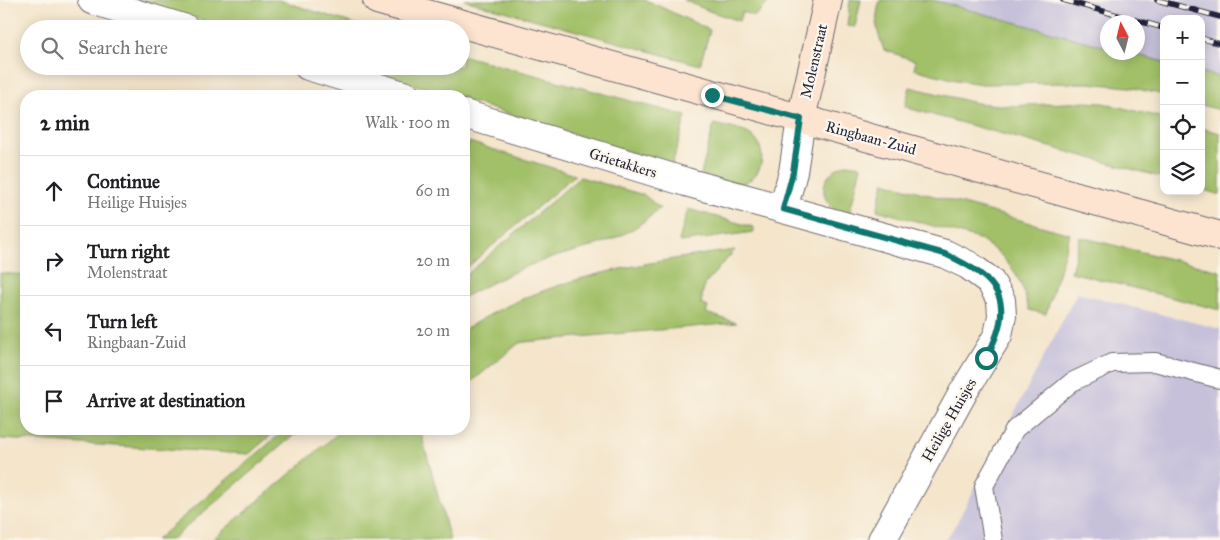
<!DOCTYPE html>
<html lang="en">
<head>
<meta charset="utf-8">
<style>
	:root { --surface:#fff; --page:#f2f2f2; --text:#202124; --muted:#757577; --line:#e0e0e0 }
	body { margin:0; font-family:"IM FELL Great Primer",serif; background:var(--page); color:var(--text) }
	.controls { position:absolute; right:15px; top:15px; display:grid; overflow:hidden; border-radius:10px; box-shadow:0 2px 12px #0003 }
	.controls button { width:45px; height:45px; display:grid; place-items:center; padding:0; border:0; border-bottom:1px solid var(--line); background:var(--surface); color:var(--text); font:25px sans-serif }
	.compass { position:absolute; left:1100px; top:15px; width:45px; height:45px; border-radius:50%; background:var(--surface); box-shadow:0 2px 12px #0003; rotate:353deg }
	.stop { position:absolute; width:15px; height:15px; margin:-11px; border:4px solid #0f766e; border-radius:50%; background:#fff }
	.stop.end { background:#0f766e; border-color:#fff; box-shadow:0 1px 5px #0008 }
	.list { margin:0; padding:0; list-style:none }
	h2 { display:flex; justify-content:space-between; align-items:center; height:65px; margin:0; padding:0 20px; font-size:21px }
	h2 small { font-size:16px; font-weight:400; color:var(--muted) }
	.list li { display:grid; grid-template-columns:32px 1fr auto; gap:15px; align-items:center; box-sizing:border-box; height:70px; padding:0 20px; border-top:1px solid var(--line) }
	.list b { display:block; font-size:19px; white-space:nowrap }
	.list p { margin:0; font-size:16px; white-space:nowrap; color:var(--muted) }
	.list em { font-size:16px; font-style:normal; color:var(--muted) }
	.icon { flex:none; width:28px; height:28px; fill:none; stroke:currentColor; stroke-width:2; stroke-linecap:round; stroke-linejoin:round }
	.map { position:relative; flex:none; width:1220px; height:540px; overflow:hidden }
	.search { position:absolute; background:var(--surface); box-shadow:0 2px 12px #0003; left:20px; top:20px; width:450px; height:55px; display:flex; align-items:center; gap:12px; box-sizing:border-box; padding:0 18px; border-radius:28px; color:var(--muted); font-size:19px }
	.panel { position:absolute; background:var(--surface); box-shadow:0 2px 12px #0003; left:20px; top:90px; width:450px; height:345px; border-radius:20px }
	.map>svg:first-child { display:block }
	.industrial { fill:#c6c0da; fill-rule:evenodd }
	.green { fill:#a1c068; stroke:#627152 }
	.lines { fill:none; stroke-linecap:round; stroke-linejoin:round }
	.lane-casing { stroke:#6c666d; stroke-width:20 }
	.street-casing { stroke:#6c666d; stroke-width:30 }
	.secondary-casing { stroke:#6c666d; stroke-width:30 }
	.lane { stroke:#fff; stroke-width:18 }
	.street { stroke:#fff; stroke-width:28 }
	.secondary { stroke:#fde4d1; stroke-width:28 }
	.rail-casing { stroke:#22223b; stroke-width:5.5 }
	.rail { stroke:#fbf7ec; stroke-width:4; stroke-dasharray:11; stroke-linecap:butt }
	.route { stroke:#0f766e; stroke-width:6 }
	.labels { text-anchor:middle; stroke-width:4.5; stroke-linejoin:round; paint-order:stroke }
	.street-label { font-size:15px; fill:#22223b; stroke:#fbf7ec }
</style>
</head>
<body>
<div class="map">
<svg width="1220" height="540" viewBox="0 0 1220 540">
	<rect width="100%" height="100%" fill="#fbf7ec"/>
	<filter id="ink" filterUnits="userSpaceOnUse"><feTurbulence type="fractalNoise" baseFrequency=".02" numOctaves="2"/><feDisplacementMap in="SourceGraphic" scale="10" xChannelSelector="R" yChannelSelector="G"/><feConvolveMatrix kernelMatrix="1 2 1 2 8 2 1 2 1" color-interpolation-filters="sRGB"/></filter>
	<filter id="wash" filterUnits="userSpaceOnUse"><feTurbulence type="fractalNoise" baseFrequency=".0096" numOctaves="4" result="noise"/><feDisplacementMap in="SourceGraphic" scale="20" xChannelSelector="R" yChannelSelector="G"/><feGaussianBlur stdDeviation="1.12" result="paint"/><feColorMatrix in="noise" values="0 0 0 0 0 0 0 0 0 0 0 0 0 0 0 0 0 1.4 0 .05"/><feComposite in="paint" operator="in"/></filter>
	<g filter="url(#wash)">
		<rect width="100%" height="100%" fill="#f4e5cb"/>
		<path class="industrial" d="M907 0H1220V103L1201 98V19H1164V87ZM1108 22H1138V52H1108Z
			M1077 293 1220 329V540H945L955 526Z"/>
		<path class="green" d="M136 0H279L370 29H230Z
			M464 0H646L710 30 700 65Z
			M684 0H771L755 16 742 12 739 21 709 11Z
			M850 0H861L855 27 847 26Z
			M880 0H932L1107 47 1108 52 1129 53 1164 62V95L1129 87 1088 83 982 84 956 80 914 69 916 61 884 50C876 29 874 22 880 0Z
			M461 55 686 116 672 165 464 100V96H452L353 66H461Z
			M1201 72 1220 77V110L1201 105Z
			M910 87 976 103 1010 106 1084 102 1103 103 1164 118V178L911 109 905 106Z
			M714 124C725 127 743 129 752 136 768 149 764 177 743 183 729 186 713 178 701 174Z
			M1201 128 1220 133V195L1201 189Z
			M469 142 575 175 464 270V159Z
			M846 164 861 166 849 216C817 208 815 175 846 164Z
			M580 177 644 195 660 208C620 246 585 246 536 263 511 272 487 285 464 297V277Z
			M884 182 1070 234 1046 314 1029 310 1023 289 1014 271 1000 254 979 239 877 210Z
			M688 209 753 227 754 232 680 242 679 241Z
			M1080 237 1220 271V310L1071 272Z
			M735 250 704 285 701 304 708 307 706 313 737 323 524 342 519 343 464 388V330C545 277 641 263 735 250Z
			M0 273 26 275V429H278L249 454 0 439Z
			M286 429H301L171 540H156Z
			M343 429H420L450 540H212Z"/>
	</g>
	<g filter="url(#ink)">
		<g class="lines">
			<g class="lane-casing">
				<path id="lane" d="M993 540 984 486 1015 429 1072 382 1112 363 1155 362 1220 379"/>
			</g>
			<g class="street-casing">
				<path id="street" d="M92 0 186 29
					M308 66 406 96
					M464 114 686 182 945 254 968 265 990 281 1001 300 1002 316 998 335 964 391 882 540
					M783 209 793 172 801 119"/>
			</g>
			<g class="secondary-casing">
				<path id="secondary" d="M377 0 1220 236
					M801 119 828 0"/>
			</g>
			<use href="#lane" class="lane"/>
			<use href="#street" class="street"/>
			<use href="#secondary" class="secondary"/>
			<g class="rail-casing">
				<path id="rail" d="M1063 0 1164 28
					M1157 0 1220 17
					M1201 38 1220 44"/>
			</g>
			<use href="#rail" class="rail"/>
		</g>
	</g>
	<g class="lines" filter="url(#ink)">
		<path class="route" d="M712 95 801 119 793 172 783 209 945 254C1000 279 1017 301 986 358"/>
	</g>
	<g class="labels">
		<g class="street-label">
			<text transform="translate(814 61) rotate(-77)" y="5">Molenstraat</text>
			<text transform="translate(871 138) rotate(15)" y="5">Ringbaan-Zuid</text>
			<text transform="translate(623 163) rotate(17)" y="5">Grietakkers</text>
			<text transform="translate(949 420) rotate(-60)" y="5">Heilige Huisjes</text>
		</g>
	</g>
</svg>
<div class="controls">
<button>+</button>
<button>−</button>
<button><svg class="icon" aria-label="locate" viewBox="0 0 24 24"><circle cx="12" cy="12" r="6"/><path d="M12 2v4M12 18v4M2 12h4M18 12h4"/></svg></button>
<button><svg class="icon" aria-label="layers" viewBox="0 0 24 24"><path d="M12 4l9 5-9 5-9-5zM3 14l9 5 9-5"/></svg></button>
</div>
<svg class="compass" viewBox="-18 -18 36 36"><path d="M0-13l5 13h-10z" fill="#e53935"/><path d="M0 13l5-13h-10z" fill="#757577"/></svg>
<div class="stop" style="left:986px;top:358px"></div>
<div class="stop end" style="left:712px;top:95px"></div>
<div class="search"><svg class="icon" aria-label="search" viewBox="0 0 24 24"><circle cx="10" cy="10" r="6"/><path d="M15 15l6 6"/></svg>Search here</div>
<section class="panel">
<h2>2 min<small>Walk · 100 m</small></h2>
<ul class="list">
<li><svg class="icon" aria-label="ahead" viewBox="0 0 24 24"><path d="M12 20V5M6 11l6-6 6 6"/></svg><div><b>Continue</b><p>Heilige Huisjes</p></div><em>60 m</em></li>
<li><svg class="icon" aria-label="right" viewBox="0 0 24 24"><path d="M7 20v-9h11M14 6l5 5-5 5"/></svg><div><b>Turn right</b><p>Molenstraat</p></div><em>20 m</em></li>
<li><svg class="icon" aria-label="left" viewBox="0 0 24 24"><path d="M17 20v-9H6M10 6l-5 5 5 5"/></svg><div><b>Turn left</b><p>Ringbaan-Zuid</p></div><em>20 m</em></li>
<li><svg class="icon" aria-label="arrive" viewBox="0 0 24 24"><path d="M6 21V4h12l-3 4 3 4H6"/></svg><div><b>Arrive at destination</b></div></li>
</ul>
</section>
</div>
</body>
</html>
